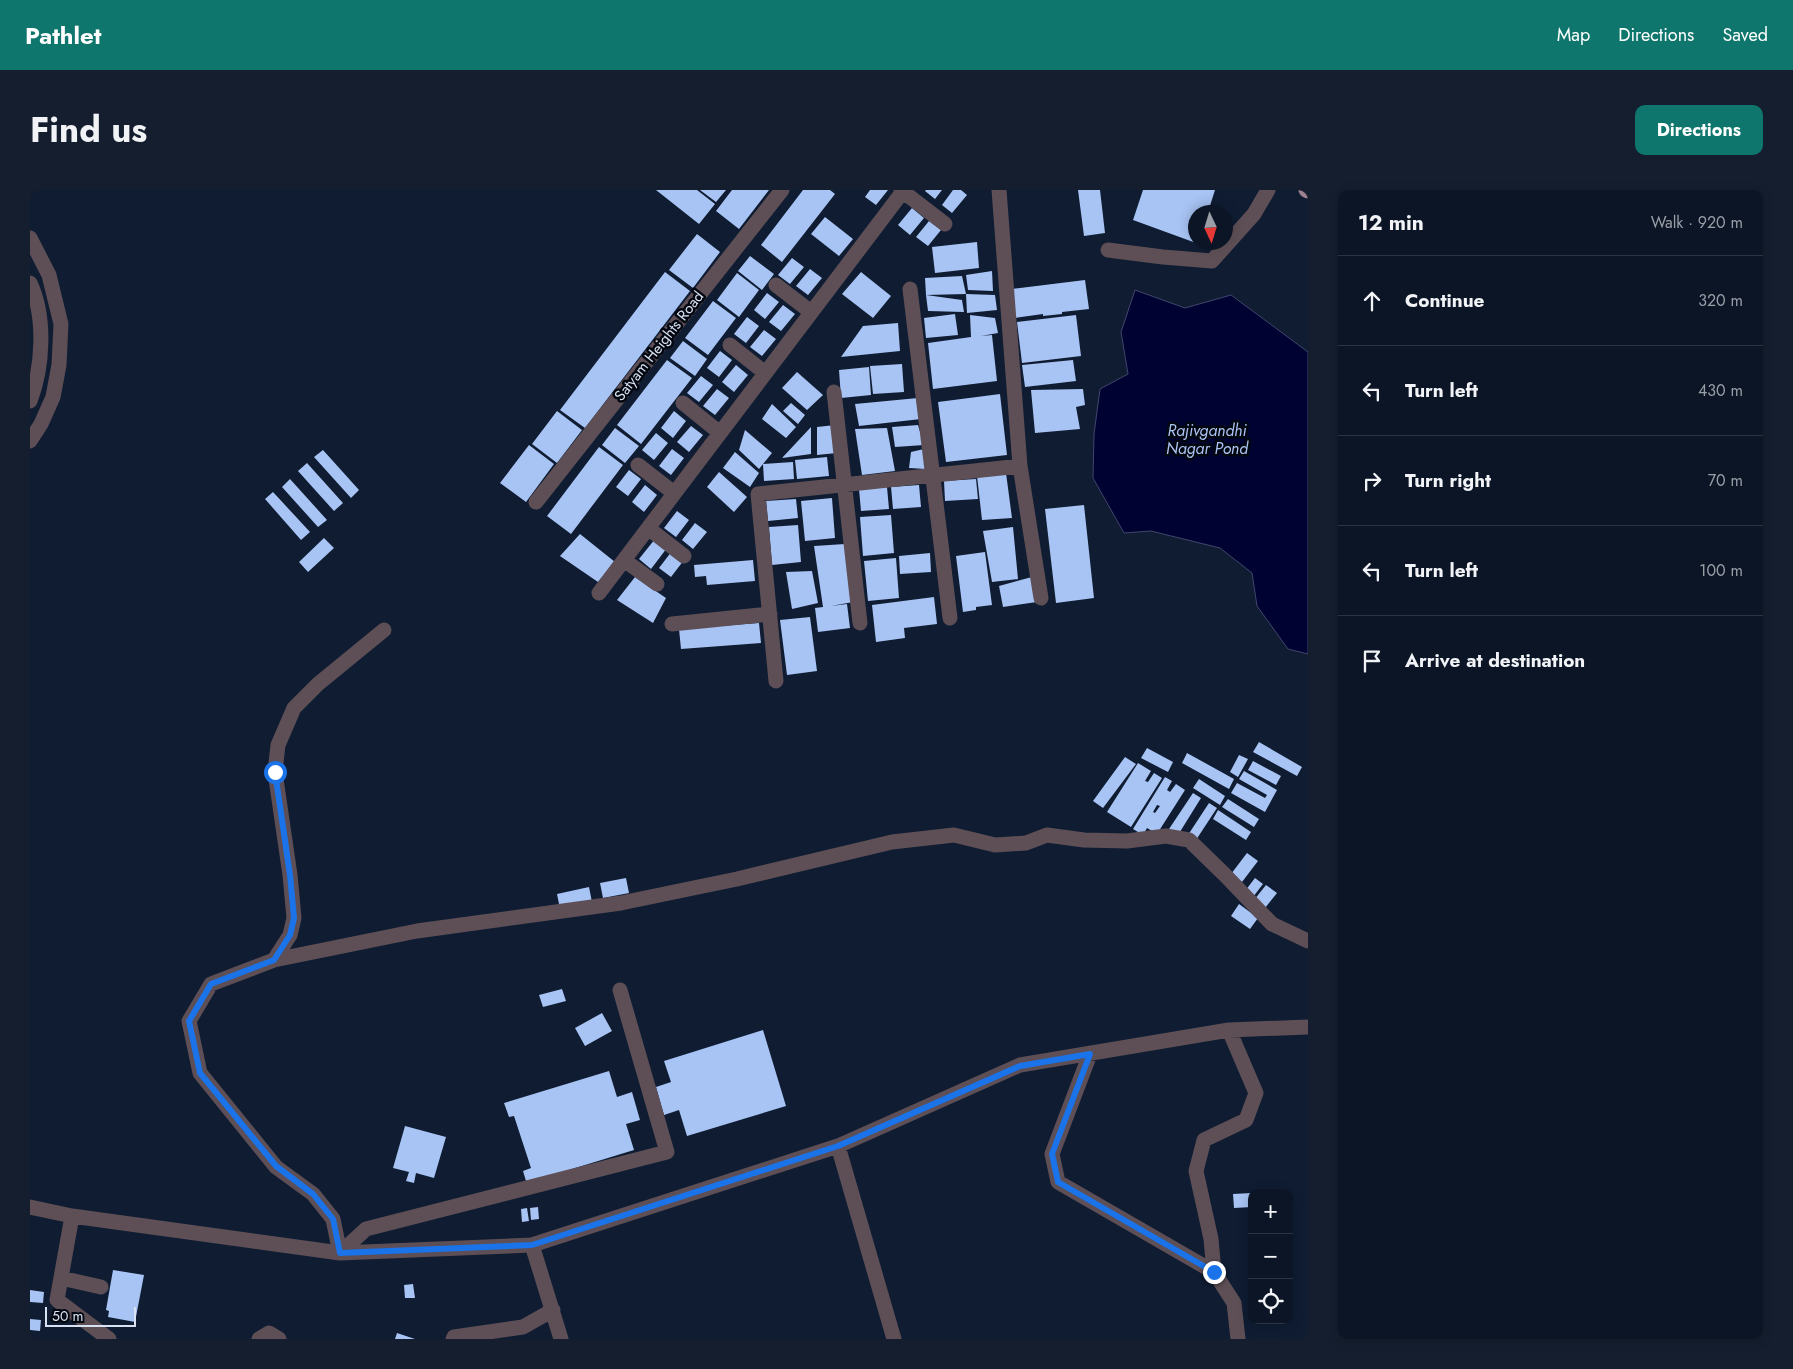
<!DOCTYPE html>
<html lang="en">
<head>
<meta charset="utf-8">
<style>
	:root { --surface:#0b1526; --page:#141e2e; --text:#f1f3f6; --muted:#9a9fa7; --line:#2b3443; --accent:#0f766e }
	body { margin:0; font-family:Jost,sans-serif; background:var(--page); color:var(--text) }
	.controls { position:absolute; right:15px; bottom:15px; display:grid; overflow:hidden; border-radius:10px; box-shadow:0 2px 12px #0003 }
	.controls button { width:45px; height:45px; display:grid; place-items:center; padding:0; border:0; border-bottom:1px solid var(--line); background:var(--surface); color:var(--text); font:25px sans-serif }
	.compass { position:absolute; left:1158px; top:15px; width:45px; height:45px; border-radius:50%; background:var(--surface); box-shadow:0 2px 12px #0003; rotate:176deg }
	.scale { position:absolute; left:15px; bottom:12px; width:91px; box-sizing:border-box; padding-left:5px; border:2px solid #d9e2f2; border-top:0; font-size:14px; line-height:18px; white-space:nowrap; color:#d9e2f2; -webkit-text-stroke:4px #030710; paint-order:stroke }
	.stop { position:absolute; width:15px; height:15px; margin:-11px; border:4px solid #1a73e8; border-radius:50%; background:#fff }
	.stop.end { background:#1a73e8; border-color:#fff; box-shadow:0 1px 5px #0008 }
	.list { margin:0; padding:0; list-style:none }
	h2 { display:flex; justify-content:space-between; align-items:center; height:65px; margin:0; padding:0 20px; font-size:21px }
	h2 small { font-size:16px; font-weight:400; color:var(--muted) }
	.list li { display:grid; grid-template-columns:32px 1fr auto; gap:15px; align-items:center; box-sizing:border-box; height:90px; padding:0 20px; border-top:1px solid var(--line) }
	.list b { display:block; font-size:19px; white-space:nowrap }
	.list em { font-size:16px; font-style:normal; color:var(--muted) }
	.icon { flex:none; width:28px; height:28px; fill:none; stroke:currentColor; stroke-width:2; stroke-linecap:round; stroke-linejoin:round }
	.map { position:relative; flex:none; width:1278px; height:1149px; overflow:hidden; border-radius:10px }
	header { display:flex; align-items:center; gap:30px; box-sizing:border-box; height:70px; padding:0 25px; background:var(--accent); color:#fff }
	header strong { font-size:24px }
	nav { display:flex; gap:28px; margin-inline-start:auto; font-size:18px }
	.intro { display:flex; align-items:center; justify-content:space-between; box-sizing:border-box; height:120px; padding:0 30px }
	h1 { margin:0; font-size:35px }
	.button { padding:12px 22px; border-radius:10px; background:var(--accent); color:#fff; font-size:18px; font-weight:700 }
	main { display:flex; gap:30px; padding:0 30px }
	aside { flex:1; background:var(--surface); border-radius:10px; box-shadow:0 2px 12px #0003 }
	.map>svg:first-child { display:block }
	.water { fill:#000332; stroke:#41466c }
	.building { fill:#a8c4f4; fill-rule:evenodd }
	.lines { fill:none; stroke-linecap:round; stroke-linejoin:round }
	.minor { stroke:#5d4f55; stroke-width:15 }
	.major { stroke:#9e818e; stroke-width:15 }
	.route { stroke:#1a73e8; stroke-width:6 }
	.labels { text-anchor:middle; stroke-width:5; stroke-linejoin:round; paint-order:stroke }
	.street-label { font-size:15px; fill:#d9e2f2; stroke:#030710 }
	.water-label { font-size:16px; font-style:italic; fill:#acc4f5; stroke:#030710 }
</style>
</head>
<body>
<header>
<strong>Pathlet</strong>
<nav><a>Map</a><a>Directions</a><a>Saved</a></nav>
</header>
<div class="intro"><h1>Find us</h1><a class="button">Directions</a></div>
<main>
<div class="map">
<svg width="1278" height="1149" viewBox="0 0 1278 1149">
	<rect width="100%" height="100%" fill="#0f1c32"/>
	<path class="water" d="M1105 100 1155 118 1201 105 1278 162V464L1258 459 1227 416 1222 383 1190 358 1121 341 1094 343 1063 288 1064 244 1070 199 1098 184 1091 142Z"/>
	<path class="building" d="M626 0H667L685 14 669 34Z
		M670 0H696L686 12Z
		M702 0H739L709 39 686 21Z
		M773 0H800L805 4 752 72 731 55Z
		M840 0H858L846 15 835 7Z
		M896 0H912L905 9 895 1Z
		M923 0H931L937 5 922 23 912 15Z
		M1048 0H1070L1075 43 1054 46Z
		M1113 0H1185L1178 22H1166V53L1103 30Z
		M882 18 894 28 880 45 868 35Z
		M795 27 823 49 809 66 781 44Z
		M899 31 911 40 898 56 886 47Z
		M667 44 690 62 663 98 639 80Z
		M947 52 949 78 905 83 902 57Z
		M720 66 744 84 732 100 708 81Z
		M762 68 774 77 760 94 748 85Z
		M780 79 792 88 778 105 766 96Z
		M962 81 963 101 938 100 936 85Z
		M635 82 660 101 555 238 530 220Z
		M831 82 861 106 843 128 812 104Z
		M707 83 729 100 709 127 687 110Z
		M932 86 936 104 896 105 895 88Z
		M1055 90 1059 119 1032 122V124L1013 126V124L984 128 981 99Z
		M737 103 749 112 735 129 724 120Z
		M936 104 965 105 967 120 937 123Z
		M896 105 932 110 934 122 898 121Z
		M683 111 706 128 678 165 655 148Z
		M753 115 765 124 751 141 739 132Z
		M925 124 928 145 896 148 894 128Z
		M940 125 965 128 968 143 951 146 962 145 967 191 903 199 898 153 941 147Z
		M1046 125 1051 166 992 173 987 132Z
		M717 127 729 136 716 153 704 144Z
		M868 133 870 161 811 167 833 136Z
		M734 140 746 149 732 166 720 157Z
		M653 151 677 169 665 186 640 168Z
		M690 161 702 170 689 187 677 178Z
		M637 170 662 188 611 254 587 235Z
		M1043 170 1046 191 995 197 992 175Z
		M872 174 874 202 843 204 840 176Z
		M706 175 718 185 704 202 692 192Z
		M839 177 841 205 811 208 809 180Z
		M767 182 793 205 777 220 752 198Z
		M671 186 683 195 669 212 657 203Z
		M687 199 699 208 685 225 673 216Z
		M1053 199 1055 215 1046 217 1050 239 1005 243 1001 200Z
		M970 204 977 265 916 272 908 212Z
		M888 208 891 229 829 236 825 214Z
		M761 213 775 225 768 234 753 221Z
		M742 214 766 237 756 248 732 229Z
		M527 221 552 240 527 273 502 254Z
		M644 221 656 231 643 248 631 238Z
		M805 235 807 263 787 265V237Z
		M888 235 894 255 865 257 862 237Z
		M661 236 673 245 659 262 647 252Z
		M781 237V264L752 268Z
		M585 238 609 256 595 273 572 255Z
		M857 238 865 281 832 285 825 239Z
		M715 240 742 263 729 279 709 260Z
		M626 243 638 253 624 270 612 260Z
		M499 255 524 274 496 312 470 293Z
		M569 257 593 275 541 344 517 326Z
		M642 259 654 268 641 285 629 276Z
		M894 259 896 279 879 278 881 262Z
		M293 260 329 300 321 308 284 267Z
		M705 262 729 283 720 297 693 278Z
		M797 267 799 286 767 289 765 270Z
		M763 272 764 289 734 291 733 274Z
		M277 273 313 313 304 321 268 281Z
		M599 280 611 289 598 306 586 297Z
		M689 282 717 307 704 322 677 297Z
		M976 283 982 328 952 330 947 286Z
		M260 289 297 330 288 337 252 297Z
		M946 289 948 309 915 311 914 291Z
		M615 295 627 305 614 322 602 312Z
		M889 295 891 317 863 319 861 297Z
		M857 297 859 319 831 321 829 299Z
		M243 302 280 342 271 350 235 309Z
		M802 308 805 348 775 351 771 311Z
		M766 309 768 328 738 331 736 311Z
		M1054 315 1064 408 1026 413 1015 319Z
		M647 321 659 330 646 347 634 338Z
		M861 325 864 363 833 366 830 327Z
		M665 333 677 342 663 359 652 350Z
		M768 335 771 372 742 375 739 337Z
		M983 337 988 389 962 392 953 341Z
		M550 344 585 372 568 392 530 366Z
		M294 348 304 358 278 382 269 372Z
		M625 349 637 358 621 379 609 369Z
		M815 354 823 412 801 416 817 414 820 438 788 442 785 418 793 417 784 356Z
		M642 361 654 370 641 387 629 378Z
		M955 362 962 415 946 417V420L933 422 926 366Z
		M900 363 901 382 870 384 869 366Z
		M866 368 869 408 838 411 834 371Z
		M723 370 725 391 677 395 676 386 665 387 664 375Z
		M782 381 788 413 762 419 756 382Z
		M605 387 636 408 623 433 587 410Z
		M1002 387 1007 412 973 417 969 396Z
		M904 407 907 434 874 438 875 448 846 452 842 415Z
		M780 427 787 481 757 485 750 430Z
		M729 433 731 453 651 459 649 439Z
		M1229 552 1272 577 1267 586 1223 562Z
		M1117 558 1143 572 1138 582 1111 568Z
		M1157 563 1204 589 1199 599 1152 573Z
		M1209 565 1218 569 1208 587 1200 582Z
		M1095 567 1106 574 1073 618 1063 611Z
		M1223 571 1251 586 1246 595 1218 580Z
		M1108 573 1121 581 1115 591 1118 592 1124 583 1132 588 1101 637 1077 622Z
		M1214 581 1247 600 1235 622 1201 603 1207 593 1235 608 1237 605 1209 589Z
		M1135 587 1142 591 1137 600 1140 602 1146 594 1155 600 1127 644 1117 638 1113 645 1103 639ZM1127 615 1130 616 1125 623 1123 622Z
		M1169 589 1195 606 1190 615 1163 598Z
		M1163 603 1171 608 1148 645 1139 639Z
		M1198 609 1229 629 1224 637 1192 617Z
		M1179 613 1187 618 1166 650 1158 645Z
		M1188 620 1221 642 1216 650 1183 629Z
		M1217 663 1228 671 1212 692 1201 684Z
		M596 688 599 703 573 708 570 693Z
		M1225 688 1233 694 1223 707 1215 701Z
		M1236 695 1247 703 1235 718 1224 710Z
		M559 697 562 712 530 719 527 704Z
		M1209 714 1228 728 1220 739 1201 726Z
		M532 799 536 811 513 817 509 805Z
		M572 823 582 841 555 856 545 838Z
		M733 840 756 916 657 946 649 920 634 925 626 897 641 892 634 871Z
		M579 881 587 907 602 902 610 930 596 934 604 960 506 990 496 991 493 981 501 978 484 926 479 927 474 913Z
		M375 936 416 947 404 988 386 983 384 993 376 991 379 982 363 978Z
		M1222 1003V1017L1204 1018 1203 1004Z
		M508 1017 509 1029 501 1030 500 1018Z
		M497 1018 499 1031 492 1032 491 1019Z
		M83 1080 114 1085 105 1132 78 1127 79 1121 76 1120Z
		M383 1094 385 1108H375L374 1095Z
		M0 1100 14 1102 13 1113 0 1112Z
		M0 1129 11 1130 10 1141 0 1140Z
		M367 1143 385 1149H365Z"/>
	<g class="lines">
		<path class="minor" d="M871 0 915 34
			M969 0 990 276 1011 408
			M0 48 19 85 31 134 29 175 23 207 11 234 0 251
			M1078 60 1133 67 1182 71 1224 24 1238 0
			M0 93C16 127 13 177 0 211
			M746 95 781 122
			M880 99 920 428
			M700 155 735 183
			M804 202 830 433
			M653 213 690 243
			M608 275 644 303
			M506 312 752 0
			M618 338 654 366
			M594 370 627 394
			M569 403 874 0
			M642 434 740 424
			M746 491 728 304 990 276
			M244 770 260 745 264 728 260 685 245 582 248 555 264 518 288 494 354 440
			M1199 840 1226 903 1216 930 1174 950 1166 981 1181 1049 1184 1082 1204 1113 1208 1149
			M1060 864 1022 964 1028 992 1184 1082
			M808 956 864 1149
			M0 1017 42 1026 310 1063 502 1055 808 956 990 875 1199 840 1278 837
			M42 1026 27 1110 79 1149
			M502 1055 531 1149
			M310 1063 303 1029 283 1004 246 977 170 883 159 831 181 794 244 770 387 741 591 713 707 689 862 652 924 645 965 655 996 653 1017 645 1054 650 1097 651 1136 646 1159 650 1195 685 1242 734 1278 751
			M310 1063 336 1039 637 962 590 800
			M31 1088 71 1097
			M229 1149 239 1143 249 1149
			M423 1149 424 1147 493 1137 523 1120"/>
		<path class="major" d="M1276 0 1278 1"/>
	</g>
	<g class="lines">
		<path class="route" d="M245 582 260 685 264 728 260 745 244 770 181 794 159 831 170 883 246 976 283 1004 303 1029 310 1063 502 1055 808 956 990 876 1060 864 1022 964 1028 992 1184 1082"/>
	</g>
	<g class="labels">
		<g class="street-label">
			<text transform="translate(629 156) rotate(-52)" y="5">Satyam Heights Road</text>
		</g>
		<g class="water-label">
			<text x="1177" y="246">Rajivgandhi<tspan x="1177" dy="18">Nagar Pond</tspan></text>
		</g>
	</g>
</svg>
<div class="controls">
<button>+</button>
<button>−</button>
<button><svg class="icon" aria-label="locate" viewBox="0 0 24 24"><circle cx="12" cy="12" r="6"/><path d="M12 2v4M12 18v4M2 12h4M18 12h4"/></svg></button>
</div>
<svg class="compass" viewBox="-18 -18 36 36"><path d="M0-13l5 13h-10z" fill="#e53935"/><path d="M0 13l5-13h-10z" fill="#9a9fa7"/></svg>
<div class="scale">50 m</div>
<div class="stop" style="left:245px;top:582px"></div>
<div class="stop end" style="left:1184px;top:1082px"></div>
</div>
<aside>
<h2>12 min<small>Walk · 920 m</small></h2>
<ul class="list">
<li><svg class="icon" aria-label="ahead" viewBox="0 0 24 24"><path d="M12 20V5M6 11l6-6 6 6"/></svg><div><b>Continue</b></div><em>320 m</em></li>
<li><svg class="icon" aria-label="left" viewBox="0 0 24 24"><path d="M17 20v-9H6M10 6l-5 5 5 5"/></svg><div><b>Turn left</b></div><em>430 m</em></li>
<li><svg class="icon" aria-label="right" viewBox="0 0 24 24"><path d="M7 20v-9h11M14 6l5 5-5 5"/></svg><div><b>Turn right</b></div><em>70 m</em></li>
<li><svg class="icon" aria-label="left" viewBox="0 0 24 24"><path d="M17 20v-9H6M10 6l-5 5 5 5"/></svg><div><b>Turn left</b></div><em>100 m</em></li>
<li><svg class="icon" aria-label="arrive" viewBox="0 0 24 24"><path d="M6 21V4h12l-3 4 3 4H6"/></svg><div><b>Arrive at destination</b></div></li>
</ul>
</aside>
</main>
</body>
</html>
